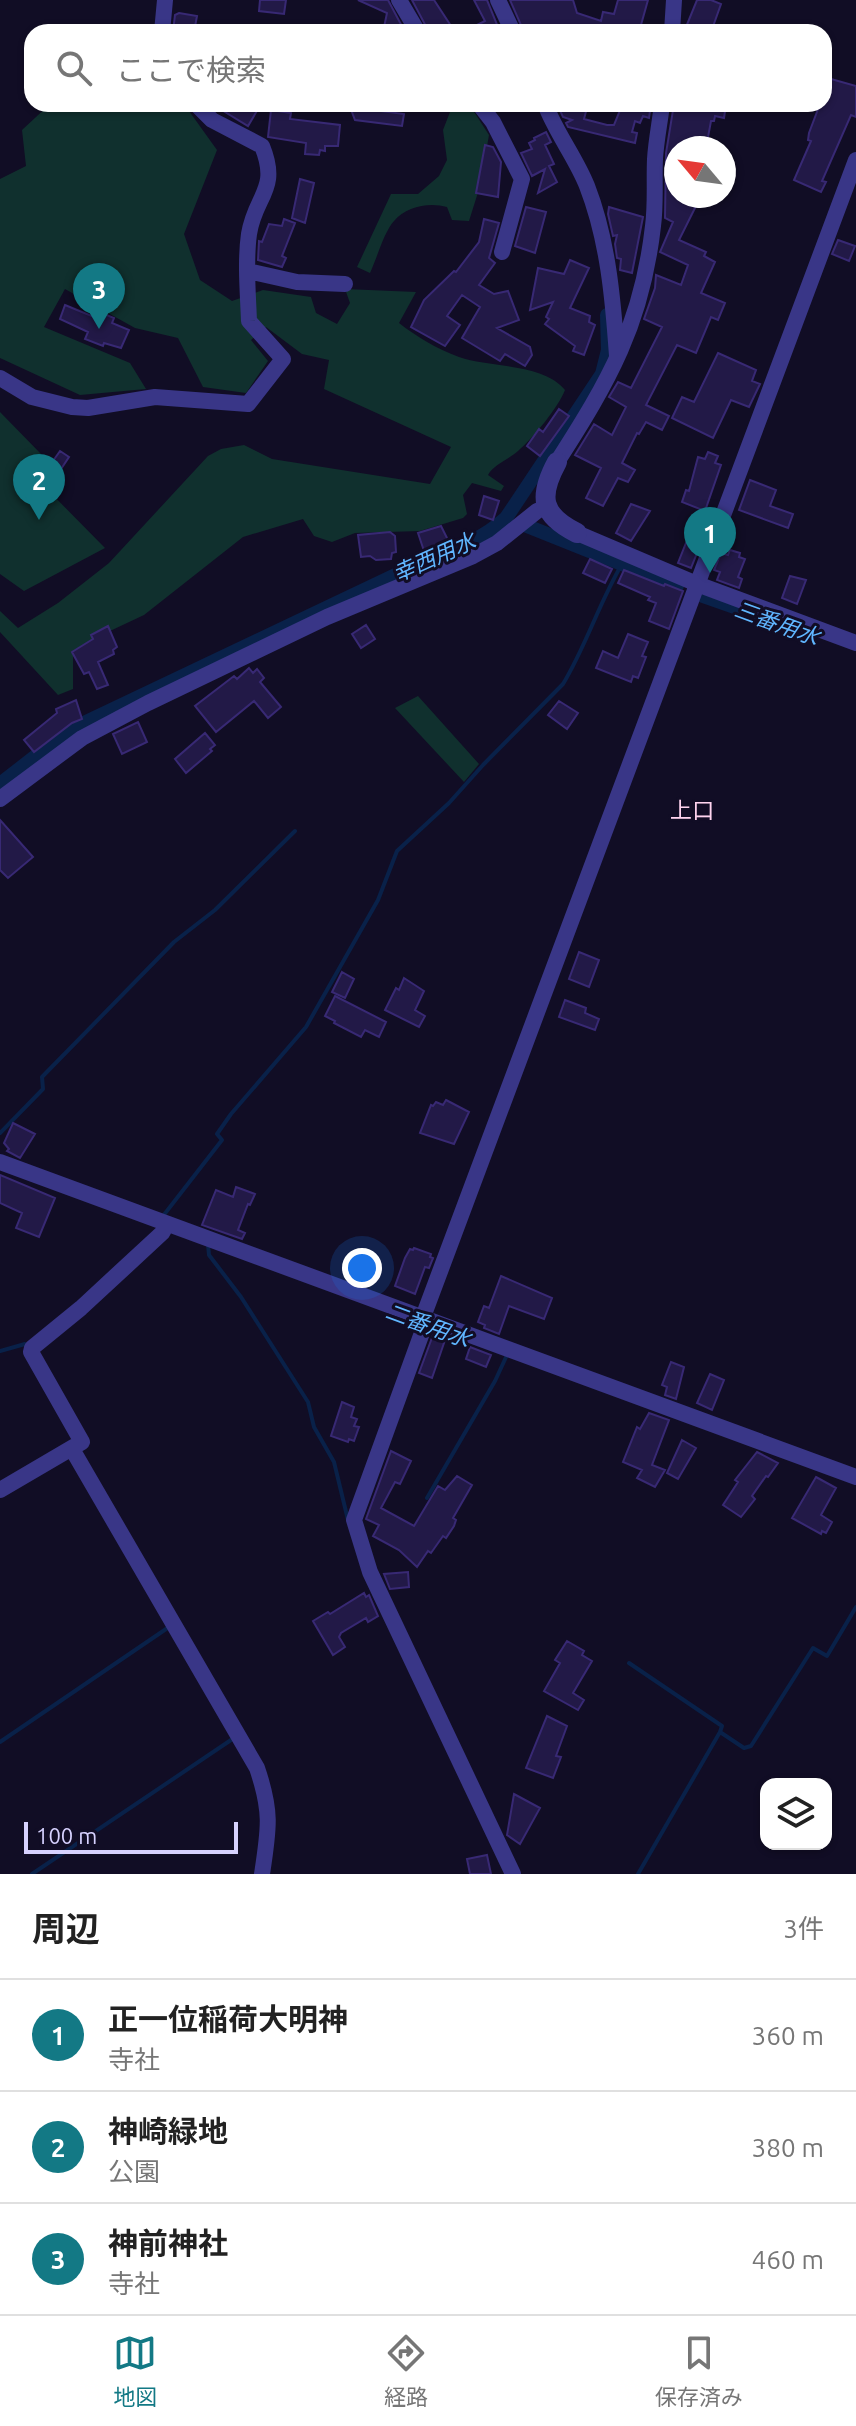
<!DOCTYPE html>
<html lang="ja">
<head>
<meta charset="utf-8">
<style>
	:root { --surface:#fff; --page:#f2f2f2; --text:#222; --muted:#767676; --line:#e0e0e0; --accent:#137985 }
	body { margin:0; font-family:Ubuntu,"Noto Sans JP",sans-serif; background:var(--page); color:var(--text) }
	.controls { position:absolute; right:24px; bottom:24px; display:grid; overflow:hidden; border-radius:16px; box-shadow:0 2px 6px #0004 }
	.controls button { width:72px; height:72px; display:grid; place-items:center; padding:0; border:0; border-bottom:2px solid var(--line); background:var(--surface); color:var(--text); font:40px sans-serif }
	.compass { position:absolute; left:664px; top:136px; width:72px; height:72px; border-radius:50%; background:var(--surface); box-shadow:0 2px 6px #0004; rotate:299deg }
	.scale { position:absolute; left:24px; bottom:20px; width:214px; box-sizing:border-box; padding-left:8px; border:4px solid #d7d2ff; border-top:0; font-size:22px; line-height:28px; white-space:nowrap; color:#d7d2ff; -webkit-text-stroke:6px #110d25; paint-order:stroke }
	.you { position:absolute; left:362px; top:1268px; width:28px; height:28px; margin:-20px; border:6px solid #fff; border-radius:50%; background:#1a73e8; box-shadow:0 0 0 12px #1a73e833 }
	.badge { display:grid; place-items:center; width:52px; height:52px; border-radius:50%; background:var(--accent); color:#fff; font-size:26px; font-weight:700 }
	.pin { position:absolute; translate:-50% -66px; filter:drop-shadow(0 2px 4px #0008) }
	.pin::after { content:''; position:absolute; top:42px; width:28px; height:24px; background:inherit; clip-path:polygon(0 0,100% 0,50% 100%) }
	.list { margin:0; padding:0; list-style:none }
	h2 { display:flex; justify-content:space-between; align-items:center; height:104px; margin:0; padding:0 32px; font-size:34px }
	h2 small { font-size:26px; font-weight:400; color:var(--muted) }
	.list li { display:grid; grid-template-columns:52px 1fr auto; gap:24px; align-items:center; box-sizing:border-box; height:112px; padding:0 32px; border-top:2px solid var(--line) }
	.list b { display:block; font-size:30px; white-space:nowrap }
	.list p { margin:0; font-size:26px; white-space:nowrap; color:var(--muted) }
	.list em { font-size:26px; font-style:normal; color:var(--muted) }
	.icon { flex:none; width:44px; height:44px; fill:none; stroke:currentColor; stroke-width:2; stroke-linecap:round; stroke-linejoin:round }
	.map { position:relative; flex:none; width:856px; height:1874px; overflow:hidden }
	.search { position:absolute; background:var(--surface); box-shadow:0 2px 6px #0004; left:24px; right:24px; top:24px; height:88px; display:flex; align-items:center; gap:20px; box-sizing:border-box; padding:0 28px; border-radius:24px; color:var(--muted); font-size:30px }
	.sheet { height:440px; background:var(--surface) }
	nav { display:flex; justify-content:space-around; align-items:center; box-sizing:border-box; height:112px; border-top:2px solid var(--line); background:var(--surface); font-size:22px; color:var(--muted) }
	nav a { display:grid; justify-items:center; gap:4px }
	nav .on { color:var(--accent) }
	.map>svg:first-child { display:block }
	.green { fill:#10302e }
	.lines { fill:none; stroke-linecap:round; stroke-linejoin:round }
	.stream { stroke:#092149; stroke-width:4 }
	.canal { stroke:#092149; stroke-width:14 }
	.building { fill:#221947; stroke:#382974; stroke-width:2 }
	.minor { stroke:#393687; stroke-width:16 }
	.tertiary { stroke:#393687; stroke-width:20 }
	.labels { text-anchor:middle; stroke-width:6; stroke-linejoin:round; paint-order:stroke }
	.water-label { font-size:22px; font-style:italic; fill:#60b6ff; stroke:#110d25 }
	.neighbourhood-label { font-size:22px; fill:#ffd4ef; stroke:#110d25 }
</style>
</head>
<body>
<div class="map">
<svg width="856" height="1874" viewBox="0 0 856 1874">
	<rect width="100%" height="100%" fill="#110d25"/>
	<path class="green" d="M50 104H184L217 150 184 234 200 280 232 301 263 290 311 297 316 313 337 324 350 303 345 289 416 292 399 323C417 337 437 349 459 357 490 368 543 363 565 390 558 408 533 438 518 451 508 460 494 464 488 475L504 486 501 491 472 483 463 495 467 514 463 518 420 531 355 533 332 542 314 536 303 519 243 537 144 615 95 638 73 654V689L58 695 0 632V611L18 628 58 603 109 563 208 456 221 449 244 445 272 459 430 484 451 447 324 389 329 360 302 354 266 327 251 340 268 361 246 393 203 387 178 338 135 328 65 289 44 327 130 363 146 389 80 395 0 358V179L26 166 22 130Z
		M443 104H469L489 135 480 186 469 221 452 220 447 207C430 202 406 206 394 221 384 232 377 258 370 273L357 267 391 194H418L439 176 447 160 443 130 450 112Z
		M0 412 41 454 37 479 105 548 24 591 0 574Z
		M418 696 479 764 464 782 395 708Z"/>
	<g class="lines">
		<path class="stream" d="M0 1133 43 1089 42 1077 174 942 215 910 295 831
			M163 1216 222 1140 217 1134 231 1114 306 1027 378 900 397 851 449 803 483 765 563 684C586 646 599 603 622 564
			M208 1244 209 1255 241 1297 308 1402 314 1427 334 1462 348 1520
			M0 1351 25 1344 28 1347
			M427 1498 495 1381 507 1355
			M629 1663 722 1726 720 1732 744 1748 751 1746 813 1648 827 1656 856 1607
			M0 1742 169 1627
			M32 1874 231 1740
			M638 1874 720 1732"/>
		<path class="canal" d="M522 524 677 586
			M697 594 769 619
			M0 784 69 730 429 559C458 548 483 539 506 518L602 374 608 350 607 315"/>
	</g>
	<path class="building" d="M260 0H286L284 14 259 11Z
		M358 0H388L405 32H383L387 13Z
		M412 0H434L455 32H429Z
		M474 0H487L498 27 489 32H463L485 21Z
		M510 0H573L577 13 601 21 603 12 614 14 618 0H648L639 32H576L575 29 567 32H524Z
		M697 0H711L721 4 711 32H698L686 27Z
		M179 13 197 16 194 32H173L175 15Z
		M824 77 856 86V117L851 115 822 181 826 182 821 192 794 180 811 141 808 140 809 133 820 104H824Z
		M212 104H261L248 126Z
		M557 104H588L584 119 607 125H614L621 108 615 104H651L649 118 643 116 640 123 635 121 632 132 637 133 635 143 568 127 566 123 572 120 563 117Z
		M674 104 726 105 724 118 715 116 714 121H711L706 148H676V196H701L679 240 706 252 704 256 715 262 701 293 725 303 718 320 711 317 696 353 677 345 646 405 669 416 662 430 646 422 639 434 637 433 622 463 635 470 628 482 618 478 603 506 586 498 601 468 575 455 594 424 612 435 626 407 609 397 618 382 631 388 662 327 644 319 655 288 656 275 681 285 688 265 660 252 673 222 665 218 666 153Z
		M350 107 404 114 402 126 355 120Z
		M271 110 291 113 290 119 340 125 338 146H325V151L320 150 319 155 305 154 306 143 268 137Z
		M546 132 551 142 545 145 554 164 549 166 557 182 538 193 545 169 532 176 521 153 532 149 529 143 535 140 534 138Z
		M485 145 493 147 501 162 498 197 476 193Z
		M300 179 314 183 305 223 292 218Z
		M526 207 546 212 535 253 515 246Z
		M609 207 643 217 632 273 620 270 621 259 617 258 615 244 617 235 613 236 608 214Z
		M284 219 295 223 282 256 286 258 282 267 258 260 259 241 262 242 269 224 282 226Z
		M484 219 499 223 489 258 495 263 479 285 494 294 508 291 519 320 497 328 530 347 532 355 525 366 505 354 500 361 462 338 480 307 462 295 447 316 460 325 445 346 411 327 424 300 454 271 456 272 479 242Z
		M838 240 855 246 849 261 832 254Z
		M570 260 589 268 570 308 590 316 589 322 595 325 584 355 573 351 575 346 545 324 549 319 546 317 553 302 530 310 538 268 564 274Z
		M65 305 94 317 97 311 114 318 112 323 129 330 121 348 104 343 103 346 85 339 88 332 60 319Z
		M718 353 756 370 752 381 760 384 749 407 731 400 713 438 672 418 682 397 694 402Z
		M559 409 569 416 540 456 527 446 539 429 543 432Z
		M60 451 69 457 57 475 48 468Z
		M708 452 718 456 715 463 721 465 705 511 682 502 686 490 689 491 698 457 705 459Z
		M750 480 776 490 770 506 793 514 788 528 739 510Z
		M484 496 499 501 493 520 479 515Z
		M631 504 650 511 631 541 616 533Z
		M441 526 450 544 425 554 418 533Z
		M692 528 705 533 691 568 678 563Z
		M390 532 395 536 396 552 392 553 391 559 376 560 370 556 361 557 358 535Z
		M730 550 740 553 739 557 745 559 738 577 742 579 739 588 717 580 720 572 714 570 721 553 728 555Z
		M590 559 612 569 605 583 583 573Z
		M624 570 664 586 665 584 683 591 669 629 649 621 656 603 648 600 650 597 618 583Z
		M790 576 806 580 797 604 782 598Z
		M366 625 375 639 361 648 352 634Z
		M108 626 117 647 113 650 114 654 98 662 108 685 97 689 89 672 84 674 72 652 93 639 91 635Z
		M628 634 648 642 642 656 646 657 638 678 633 676 631 682 596 668 603 651 618 658Z
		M249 668 253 673 257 669 264 678 260 682 281 707 268 718 254 701 216 732 195 706 234 676 237 679Z
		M76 700 82 719 72 723 34 752 24 740 57 713 56 709Z
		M559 701 578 713 567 729 548 715Z
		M138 722 147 742 122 754 113 734Z
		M205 733 215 745 210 749 212 751 186 773 175 759Z
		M0 820 33 857 8 878 0 870Z
		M579 952 599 960 589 987 569 979Z
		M342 972 354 979 345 998 332 992Z
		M404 978 424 991 415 1010 425 1016 419 1027 385 1010 396 988 399 990Z
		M335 996 386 1022 379 1037 365 1030 361 1037 334 1023 335 1021 325 1016Z
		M565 1000 586 1008 585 1013 599 1019 595 1030 559 1017Z
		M446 1100 469 1112 454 1144 420 1133 431 1105 433 1106 436 1102 443 1105Z
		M13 1123 35 1134 20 1158 7 1151 9 1149 4 1143Z
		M0 1175 55 1198 39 1237 16 1228 22 1213 0 1203Z
		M236 1187 255 1194 250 1205 248 1204 238 1230 245 1233 242 1239 202 1225 216 1190 233 1197Z
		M414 1248 431 1254 430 1257 433 1258 429 1268 425 1267 415 1294 395 1286 405 1258 410 1249 413 1250Z
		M501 1276 552 1298 544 1319 509 1306 499 1334 484 1328 485 1325 478 1322 484 1306 489 1308Z
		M433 1335 445 1340 432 1378 419 1373Z
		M470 1347 491 1355 486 1367 466 1359Z
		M671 1362 684 1367 676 1399 665 1395 667 1387 662 1385Z
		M710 1374 724 1380 712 1410 697 1403Z
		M342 1402 354 1407 351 1417 357 1419 354 1426 359 1427 354 1441 349 1439 348 1442 331 1436Z
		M649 1413 669 1420 652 1465 665 1470 655 1487 637 1478 642 1470 623 1462 637 1427 640 1429Z
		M682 1440 696 1448 678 1479 667 1473Z
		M391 1451 411 1461 400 1484 395 1482 381 1508 414 1526 438 1486 445 1490 457 1476 472 1485 453 1518 456 1520 454 1526 446 1538 443 1536 431 1553 428 1551 417 1567 399 1550 373 1536 379 1525 366 1519Z
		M757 1452 778 1463 768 1477 766 1476 752 1496 755 1499 741 1517 723 1505 738 1482 735 1480Z
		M816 1477 836 1488 821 1515 832 1522 826 1533 822 1531 821 1534 792 1518Z
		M408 1572 409 1587 390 1589 384 1574Z
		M364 1593 366 1597 369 1595 378 1616 368 1622 366 1618 341 1633 339 1637 345 1647 333 1655 313 1621 328 1612 330 1614Z
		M567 1641 584 1651 582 1655 592 1661 573 1693 584 1700 578 1710 544 1691 560 1663 555 1660Z
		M547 1716 567 1726 556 1756 561 1757 553 1778 526 1768Z
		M514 1794 540 1808 520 1844 507 1835Z
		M487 1855 491 1874H470L467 1859Z"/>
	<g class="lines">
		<path class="minor" d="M399 0 418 32
			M498 0 513 32
			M162 32 165 0
			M672 32 674 0
			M479 104 493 122 522 179 502 252
			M545 104C556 133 576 158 587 186 608 240 613 299 617 356
			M248 271 297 282 345 284
			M0 378 32 397 72 407 88 408 155 397 248 404 283 359 249 321C248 293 245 262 249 234 255 195 280 190 262 146L212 120 196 104
			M557 462C609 381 642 324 653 226 656 204 654 181 655 159 656 141 660 122 662 104
			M577 533 697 584 856 643
			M0 799 82 738 148 703 327 617 473 556 497 543 537 511 546 507
			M0 1162 856 1477
			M423 1317 856 160
			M427 1319 354 1520 370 1572 513 1874
			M72 1449 257 1768C272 1812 269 1828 262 1874
			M0 1490 82 1442 31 1352 32 1348 81 1308 162 1233 167 1224"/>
		<path class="tertiary" d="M557 462C538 497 541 515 577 533"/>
	</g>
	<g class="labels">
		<g class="water-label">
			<text transform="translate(434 557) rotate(-24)" y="8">幸西用水</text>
			<text transform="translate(777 623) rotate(20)" y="8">三番用水</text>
			<text transform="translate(428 1325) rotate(20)" y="8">二番用水</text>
		</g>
		<g class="neighbourhood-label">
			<text x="692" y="818">上口</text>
		</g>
	</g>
</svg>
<div class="controls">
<button><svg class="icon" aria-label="layers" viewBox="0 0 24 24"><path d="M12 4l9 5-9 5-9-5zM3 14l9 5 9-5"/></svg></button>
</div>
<svg class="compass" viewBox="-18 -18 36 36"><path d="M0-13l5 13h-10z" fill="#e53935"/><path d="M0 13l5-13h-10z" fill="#767676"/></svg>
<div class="scale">100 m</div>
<div class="you"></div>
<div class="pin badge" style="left:710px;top:573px">1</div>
<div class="pin badge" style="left:39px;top:520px">2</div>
<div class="pin badge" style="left:99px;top:329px">3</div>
<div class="search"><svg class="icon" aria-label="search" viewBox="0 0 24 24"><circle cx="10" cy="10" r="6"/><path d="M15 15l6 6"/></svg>ここで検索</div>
</div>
<section class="sheet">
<h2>周辺<small>3件</small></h2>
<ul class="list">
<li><span class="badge">1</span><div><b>正一位稲荷大明神</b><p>寺社</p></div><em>360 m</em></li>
<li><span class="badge">2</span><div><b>神崎緑地</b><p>公園</p></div><em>380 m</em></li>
<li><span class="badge">3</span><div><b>神前神社</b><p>寺社</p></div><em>460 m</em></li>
</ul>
</section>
<nav>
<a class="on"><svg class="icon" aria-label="map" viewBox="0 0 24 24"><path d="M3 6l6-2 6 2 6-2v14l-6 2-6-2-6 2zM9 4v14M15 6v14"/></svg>地図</a>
<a><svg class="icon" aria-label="directions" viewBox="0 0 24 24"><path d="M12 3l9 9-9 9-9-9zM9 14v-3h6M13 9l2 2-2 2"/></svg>経路</a>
<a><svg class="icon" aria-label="saved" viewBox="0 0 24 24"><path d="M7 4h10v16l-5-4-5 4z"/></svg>保存済み</a>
</nav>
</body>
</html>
